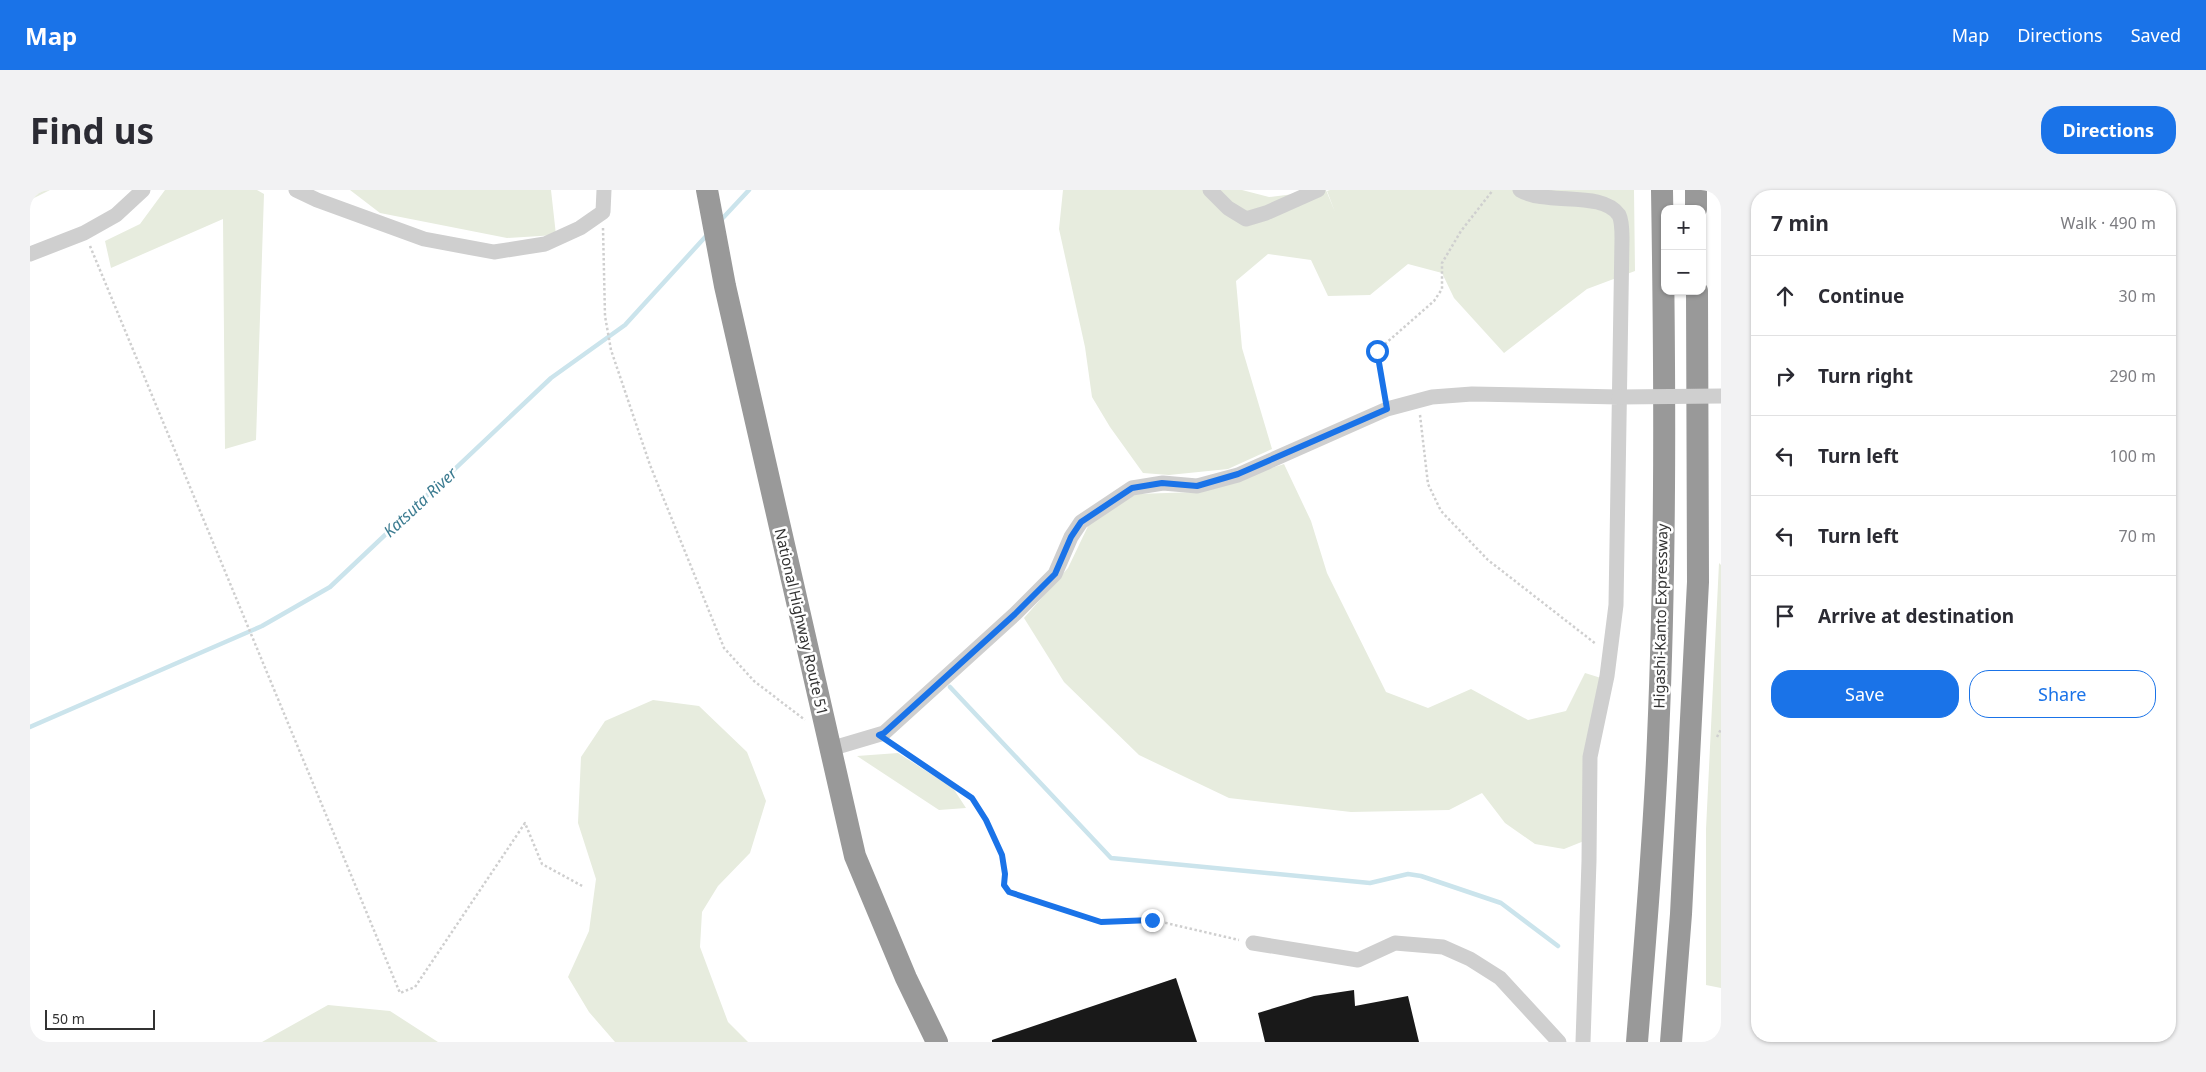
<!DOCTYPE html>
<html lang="en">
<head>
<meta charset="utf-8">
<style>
	:root { --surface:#fff; --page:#f2f2f3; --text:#2b2b33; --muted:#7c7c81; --line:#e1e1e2; --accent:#1a73e8 }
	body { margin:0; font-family:"Noto Sans",sans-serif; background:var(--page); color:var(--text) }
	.controls { position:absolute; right:15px; top:15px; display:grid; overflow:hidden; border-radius:10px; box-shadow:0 1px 4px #0004 }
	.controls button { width:45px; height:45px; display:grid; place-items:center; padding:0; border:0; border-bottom:1px solid var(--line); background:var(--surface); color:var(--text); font:25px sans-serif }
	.scale { position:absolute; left:15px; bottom:12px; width:110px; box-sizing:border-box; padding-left:5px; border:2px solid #323232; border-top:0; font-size:14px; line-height:18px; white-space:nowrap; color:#323232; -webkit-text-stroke:4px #fff; paint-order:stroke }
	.stop { position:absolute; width:15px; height:15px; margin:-11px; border:4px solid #1a73e8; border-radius:50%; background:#fff }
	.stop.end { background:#1a73e8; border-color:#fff; box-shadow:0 1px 5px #0008 }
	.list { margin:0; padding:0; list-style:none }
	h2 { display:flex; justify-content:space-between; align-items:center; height:65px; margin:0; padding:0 20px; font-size:21px }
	h2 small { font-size:16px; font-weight:400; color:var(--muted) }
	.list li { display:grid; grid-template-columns:32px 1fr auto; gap:15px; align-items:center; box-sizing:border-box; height:80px; padding:0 20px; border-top:1px solid var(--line) }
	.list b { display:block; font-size:19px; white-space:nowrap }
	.list em { font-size:16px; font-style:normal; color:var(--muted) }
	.actions { display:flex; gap:10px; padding:15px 20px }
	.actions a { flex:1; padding:11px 0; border:1px solid var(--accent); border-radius:20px; text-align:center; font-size:18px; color:var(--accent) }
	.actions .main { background:var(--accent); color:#fff }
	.icon { flex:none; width:28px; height:28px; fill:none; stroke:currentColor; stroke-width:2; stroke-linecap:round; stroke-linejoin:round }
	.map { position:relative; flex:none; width:1691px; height:852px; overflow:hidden; border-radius:20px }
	header { display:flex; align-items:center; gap:30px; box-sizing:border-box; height:70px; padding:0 25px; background:var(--accent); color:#fff }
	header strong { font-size:24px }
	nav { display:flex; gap:28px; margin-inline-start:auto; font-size:18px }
	.intro { display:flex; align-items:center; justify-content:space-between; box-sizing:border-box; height:120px; padding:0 30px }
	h1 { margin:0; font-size:35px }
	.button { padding:12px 22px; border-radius:20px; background:var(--accent); color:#fff; font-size:18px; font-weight:700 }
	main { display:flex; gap:30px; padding:0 30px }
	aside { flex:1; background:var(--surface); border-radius:20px; box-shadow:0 1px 4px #0004 }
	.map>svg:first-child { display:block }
	.green { fill:#e7ecde }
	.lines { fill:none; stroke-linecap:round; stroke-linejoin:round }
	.stream { stroke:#cbe4ec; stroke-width:4.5 }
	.building { fill:#191919 }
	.path { stroke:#cfcfcf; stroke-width:2.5; stroke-dasharray:2.5 2.5; stroke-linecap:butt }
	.minor { stroke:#cfcfcf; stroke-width:15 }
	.highway { stroke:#999; stroke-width:22 }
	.minor-bridge { stroke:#cfcfcf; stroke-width:15 }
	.route { stroke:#1a73e8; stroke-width:6 }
	.labels { text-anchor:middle; stroke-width:5; stroke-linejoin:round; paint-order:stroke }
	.street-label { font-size:15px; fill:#323232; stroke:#fff }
	.water-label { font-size:16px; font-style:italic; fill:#3b7b90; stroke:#fff }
</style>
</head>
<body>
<header>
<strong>Map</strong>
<nav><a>Map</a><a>Directions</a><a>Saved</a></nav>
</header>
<div class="intro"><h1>Find us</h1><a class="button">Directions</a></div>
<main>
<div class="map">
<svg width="1691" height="852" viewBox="0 0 1691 852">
	<rect width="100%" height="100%" fill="#fff"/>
	<path class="green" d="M0 0H20L0 10Z
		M135 0H227L234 4 226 250 195 259 193 29 81 78 75 51 110 34Z
		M320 0H521L526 45 477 48 350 23Z
		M1033 0H1212L1239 7 1296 0 1305 22 1297 1 1300 0H1604L1605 81 1557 99 1474 163 1424 108 1412 83 1378 74 1340 105 1298 106 1281 70 1238 64 1206 91 1212 158 1242 259 1198 279 1139 285 1113 283 1080 237 1062 207 1055 157 1029 39Z
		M1254 274 1281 331 1297 383 1356 502 1398 518 1441 499 1498 530 1536 521 1555 483 1571 488 1554 651 1534 659 1505 654 1475 633 1452 603 1419 620 1321 622 1199 608 1109 565 1034 492 994 428 1038 378 1060 332 1106 304 1167 302Z
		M1689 373 1691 375V798L1676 795V639Z
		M623 510 669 516 717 562 736 611 720 663 688 696 672 722 670 757 698 832 718 852H585L559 822 538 787 559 741 566 689 548 633 551 567 575 531Z
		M868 563 923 598 936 618 909 620 827 566Z
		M298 815 360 821 408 852H232Z"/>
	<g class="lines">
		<path class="stream" d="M691 30 719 0
			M920 497 1081 668 1340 693 1378 684 1391 686 1471 713 1528 756
			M0 537 232 436 300 397 521 188 595 135 677 45"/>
	</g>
	<path class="building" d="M1146 788 1167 852H962V850Z
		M1324 800 1325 816 1378 806 1389 852H1235L1228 823 1284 806Z"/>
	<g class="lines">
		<path class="path" d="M573 38 575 126 581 160 620 275 694 458 724 491 775 530
			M60 56 370 803 385 797 495 633 512 674 554 697
			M1354 205 1347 161 1404 111 1412 99V73L1431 41 1463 0
			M1390 225 1398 294 1411 321 1458 370 1566 454
			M1687 547 1691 539
			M863 554 942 608 956 630 972 665 975 684 974 695 979 701 1071 732 1123 730 1209 750"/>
		<path class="minor" d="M266 0 287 10 394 49 464 62 515 54 550 38 573 22 574 0
			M1180 0 1198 18 1216 29 1236 23 1288 0
			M1490 0C1517 16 1572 0 1589 25 1592 31 1592 41 1592 48L1586 415 1577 486 1560 567 1559 671 1553 852
			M0 64 54 43 86 25 113 0
			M800 559 854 543 985 424 1025 384 1041 347 1051 332 1102 298 1133 293 1167 296 1208 285 1357 219 1402 207 1442 204 1589 207
			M1223 753 1328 770 1365 753 1413 757 1440 769 1470 788 1529 852"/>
		<path class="highway" d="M677 0 695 96 825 666 876 788 907 852
			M1666 0V19
			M1607 852C1615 751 1624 650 1628 548 1636 366 1635 183 1632 0
			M1641 852 1651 724 1668 392 1667 101"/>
		<path class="minor-bridge" d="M1589 207 1691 206"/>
	</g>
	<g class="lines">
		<path class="route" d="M1122 730 1071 732 979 702 974 695 975 684 972 665 956 630 942 608 849 545 854 543 985 424 1025 384 1041 347 1051 332 1102 298 1132 293 1167 296 1208 284 1357 219 1347 161"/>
	</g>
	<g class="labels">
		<g class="street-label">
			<text transform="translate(1631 426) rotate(-89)" y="5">Higashi-Kanto Expressway</text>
			<text transform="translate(771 432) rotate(77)" y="5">National Highway Route 51</text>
		</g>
		<g class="water-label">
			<text transform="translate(390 312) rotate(-43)" y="6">Katsuta River</text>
		</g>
	</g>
</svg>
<div class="controls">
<button>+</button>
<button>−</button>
</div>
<div class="scale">50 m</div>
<div class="stop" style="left:1347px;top:161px"></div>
<div class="stop end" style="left:1122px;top:730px"></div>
</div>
<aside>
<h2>7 min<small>Walk · 490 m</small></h2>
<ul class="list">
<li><svg class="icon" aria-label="ahead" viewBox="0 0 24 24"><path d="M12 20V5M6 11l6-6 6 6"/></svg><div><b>Continue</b></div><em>30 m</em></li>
<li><svg class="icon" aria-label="right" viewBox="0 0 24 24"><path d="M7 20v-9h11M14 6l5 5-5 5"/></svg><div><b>Turn right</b></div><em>290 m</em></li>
<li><svg class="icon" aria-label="left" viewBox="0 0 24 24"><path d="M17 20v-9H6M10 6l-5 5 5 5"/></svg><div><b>Turn left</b></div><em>100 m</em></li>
<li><svg class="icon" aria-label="left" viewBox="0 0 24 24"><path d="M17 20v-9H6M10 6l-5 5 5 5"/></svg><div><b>Turn left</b></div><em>70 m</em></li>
<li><svg class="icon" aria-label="arrive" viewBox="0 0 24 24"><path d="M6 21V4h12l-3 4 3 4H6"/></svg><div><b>Arrive at destination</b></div></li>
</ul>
<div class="actions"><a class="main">Save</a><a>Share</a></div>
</aside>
</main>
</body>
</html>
